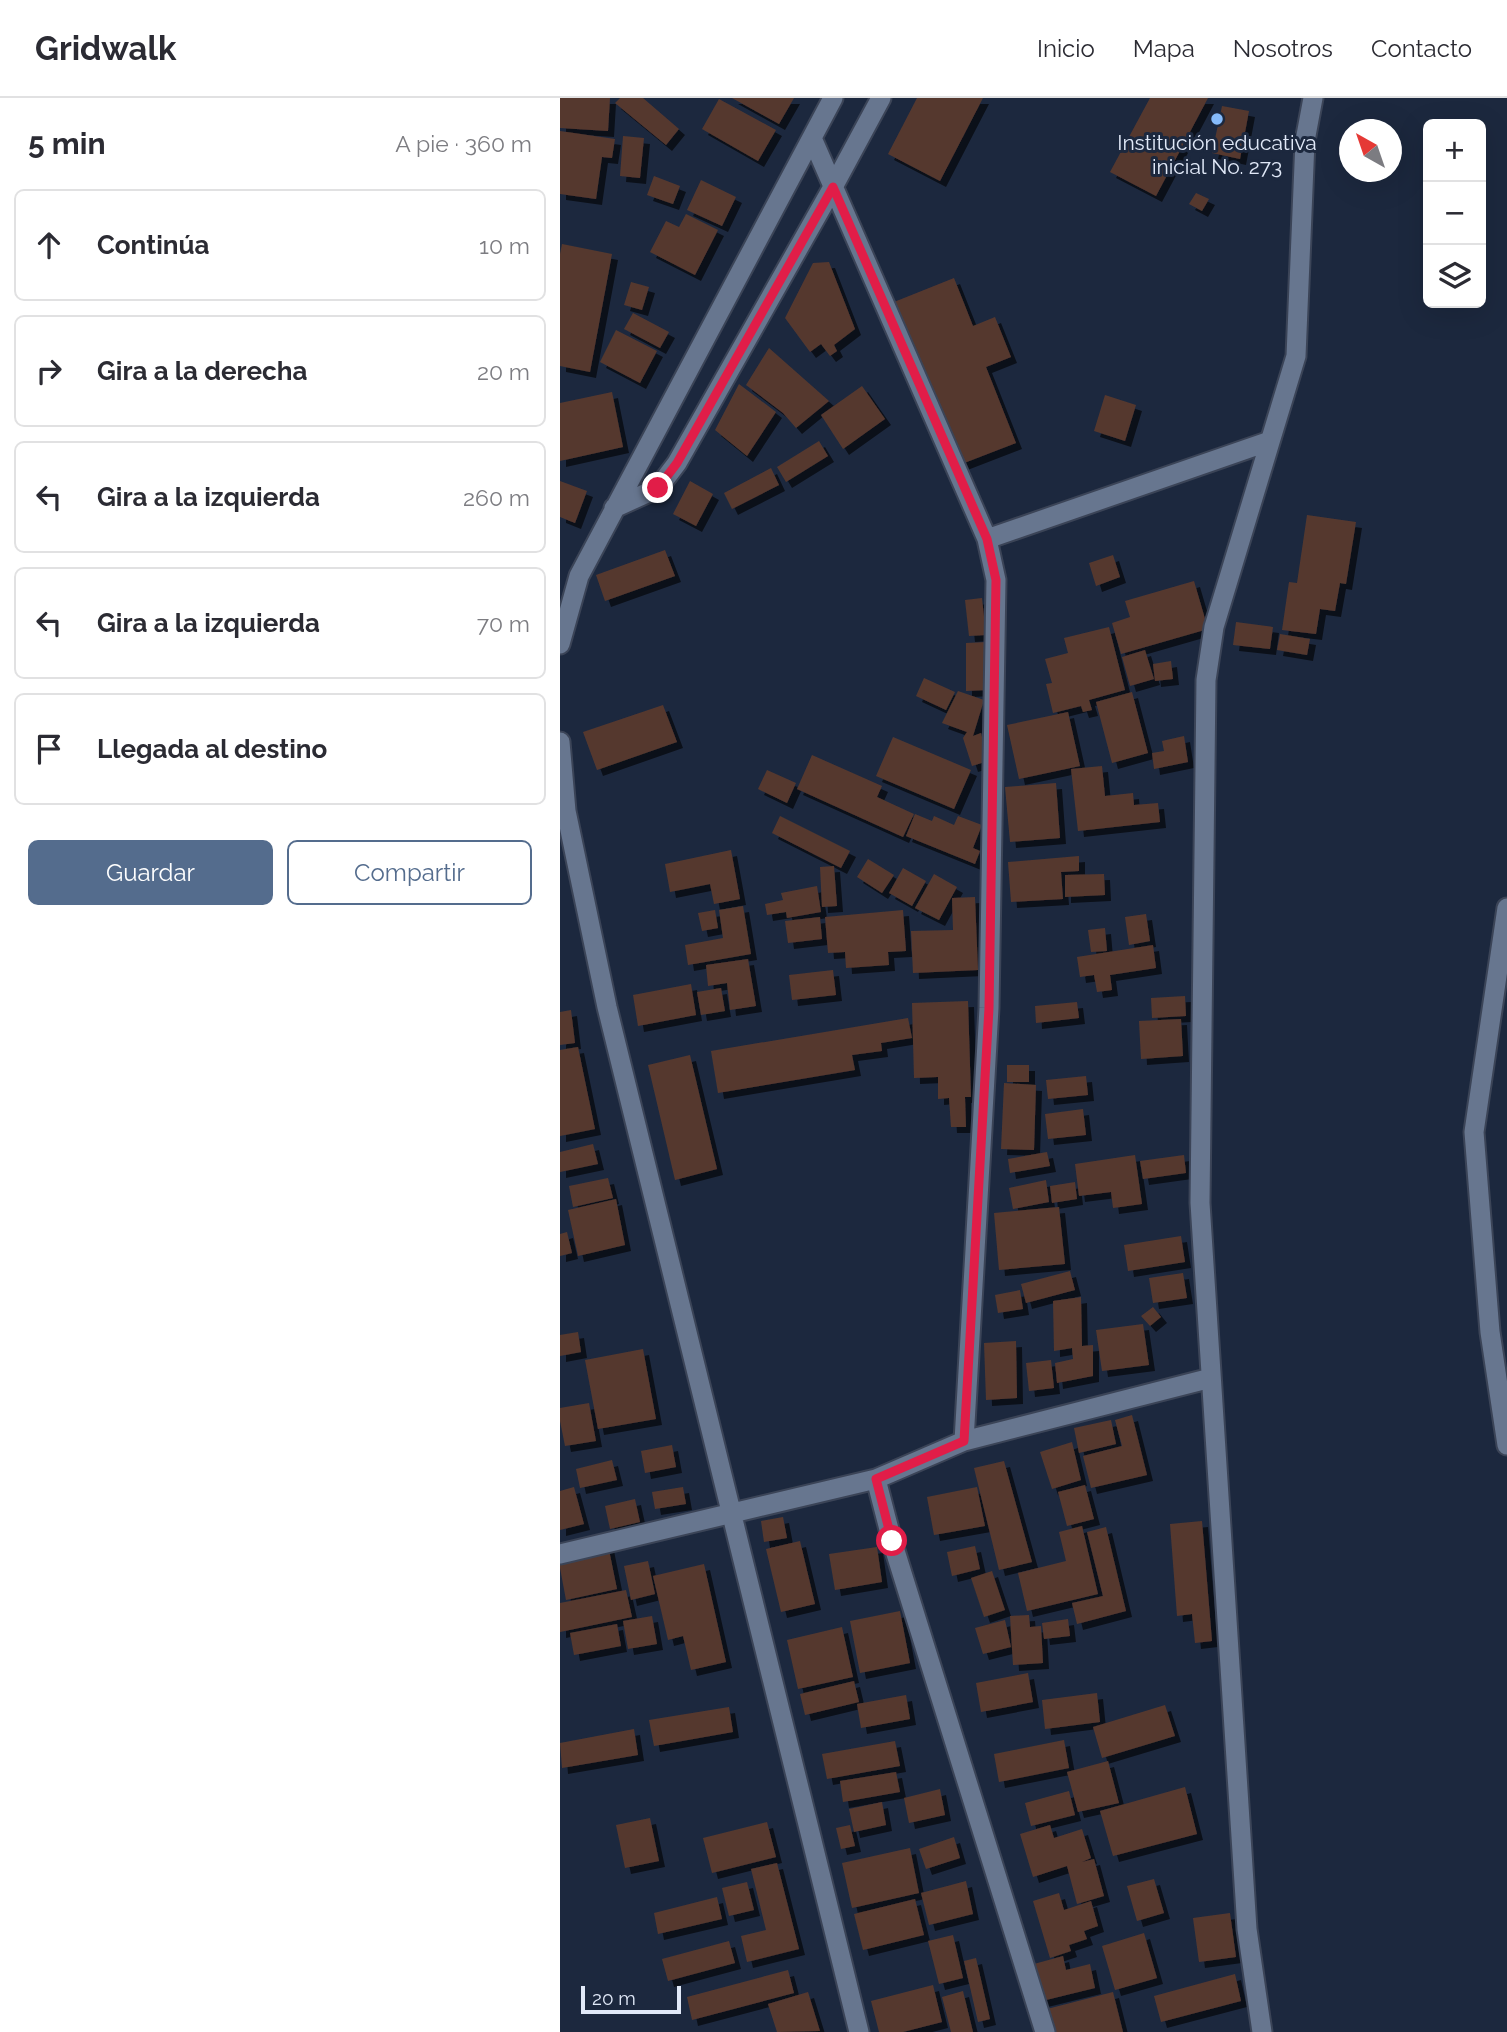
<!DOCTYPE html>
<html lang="es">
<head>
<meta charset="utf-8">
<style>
	:root { --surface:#fff; --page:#f7f7f7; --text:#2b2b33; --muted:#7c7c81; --line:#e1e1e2; --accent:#546c8d }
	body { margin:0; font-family:Raleway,sans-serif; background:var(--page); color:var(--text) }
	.controls { position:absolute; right:21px; top:21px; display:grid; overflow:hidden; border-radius:10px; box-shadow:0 7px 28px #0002 }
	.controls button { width:63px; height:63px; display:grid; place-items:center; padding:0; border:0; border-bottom:2px solid var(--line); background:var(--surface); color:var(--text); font:35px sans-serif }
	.compass { position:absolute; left:779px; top:21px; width:63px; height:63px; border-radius:50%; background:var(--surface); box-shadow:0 7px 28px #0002; rotate:320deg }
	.scale { position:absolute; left:21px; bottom:18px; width:100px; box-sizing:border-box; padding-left:7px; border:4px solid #e1e9f8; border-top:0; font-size:19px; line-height:24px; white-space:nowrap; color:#e1e9f8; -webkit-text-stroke:5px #1c283e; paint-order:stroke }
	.stop { position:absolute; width:21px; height:21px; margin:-16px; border:5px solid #e11d48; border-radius:50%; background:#fff }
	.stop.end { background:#e11d48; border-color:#fff; box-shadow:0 2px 7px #0008 }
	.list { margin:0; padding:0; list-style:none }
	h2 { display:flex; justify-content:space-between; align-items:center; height:91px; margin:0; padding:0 28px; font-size:30px }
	h2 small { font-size:23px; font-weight:400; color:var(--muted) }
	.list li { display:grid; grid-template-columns:46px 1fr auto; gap:21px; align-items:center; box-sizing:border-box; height:112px; margin:0 14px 14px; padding:0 14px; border:2px solid var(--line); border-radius:10px }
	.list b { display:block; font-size:26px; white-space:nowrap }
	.list em { font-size:23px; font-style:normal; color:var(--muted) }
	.actions { display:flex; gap:14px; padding:21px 28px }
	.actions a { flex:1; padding:16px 0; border:2px solid var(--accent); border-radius:10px; text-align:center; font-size:24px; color:var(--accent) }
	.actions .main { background:var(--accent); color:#fff }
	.icon { flex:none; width:38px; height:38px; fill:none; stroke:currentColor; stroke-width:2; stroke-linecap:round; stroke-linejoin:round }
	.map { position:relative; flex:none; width:947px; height:1934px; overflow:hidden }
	header { display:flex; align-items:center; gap:42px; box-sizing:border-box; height:98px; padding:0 35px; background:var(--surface); border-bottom:2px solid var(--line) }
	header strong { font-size:33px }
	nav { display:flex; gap:38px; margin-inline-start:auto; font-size:24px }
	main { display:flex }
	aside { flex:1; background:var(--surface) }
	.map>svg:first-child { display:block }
	.building { fill:#55382f; filter:url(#shadow) }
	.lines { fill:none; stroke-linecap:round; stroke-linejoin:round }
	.minor-casing { stroke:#3b4457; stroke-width:23 }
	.minor { stroke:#67768f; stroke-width:19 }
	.route { stroke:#e11d48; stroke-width:9 }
	.poi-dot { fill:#86bbfb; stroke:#1c283e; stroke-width:2.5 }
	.labels { text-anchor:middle; stroke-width:6; stroke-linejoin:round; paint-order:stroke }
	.poi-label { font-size:21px; fill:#e1e9f8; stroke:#1c283e }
</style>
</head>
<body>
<header>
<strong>Gridwalk</strong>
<nav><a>Inicio</a><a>Mapa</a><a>Nosotros</a><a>Contacto</a></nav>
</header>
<main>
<aside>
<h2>5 min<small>A pie · 360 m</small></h2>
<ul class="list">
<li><svg class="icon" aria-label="ahead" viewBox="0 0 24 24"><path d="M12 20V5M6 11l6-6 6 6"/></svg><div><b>Continúa</b></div><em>10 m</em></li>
<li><svg class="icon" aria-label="right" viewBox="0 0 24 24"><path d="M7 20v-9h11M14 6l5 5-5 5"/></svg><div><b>Gira a la derecha</b></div><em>20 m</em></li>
<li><svg class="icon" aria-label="left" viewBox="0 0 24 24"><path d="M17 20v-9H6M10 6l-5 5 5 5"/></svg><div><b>Gira a la izquierda</b></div><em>260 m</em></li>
<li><svg class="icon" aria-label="left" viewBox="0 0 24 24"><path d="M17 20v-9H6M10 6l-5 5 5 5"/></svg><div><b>Gira a la izquierda</b></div><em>70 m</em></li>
<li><svg class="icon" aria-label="arrive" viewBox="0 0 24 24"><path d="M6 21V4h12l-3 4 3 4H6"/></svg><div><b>Llegada al destino</b></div></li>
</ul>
<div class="actions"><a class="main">Guardar</a><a>Compartir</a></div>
</aside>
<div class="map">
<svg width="947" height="1934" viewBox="0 0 947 1934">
	<defs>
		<filter id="shadow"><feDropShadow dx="6" dy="6" stdDeviation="0" flood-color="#0009"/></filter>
	</defs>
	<rect width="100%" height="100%" fill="#1c283e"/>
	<path class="building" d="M0 0H50L48 33 0 30Z
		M60 0H83L119 31 106 47 55 5Z
		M172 0H234L219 26Z
		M357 0H423L380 83 328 56Z
		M590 0H648L596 98 550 74Z
		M159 1 216 32 198 63 142 31Z
		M662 8 689 13 680 61 652 55Z
		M0 33 55 41 52 60 42 59 36 101 0 96Z
		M63 38 84 40 80 80 60 78Z
		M94 78 120 88 113 106 87 97Z
		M141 82 176 99 162 128 127 112Z
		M636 95 649 101 642 113 629 106Z
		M126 116 158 132 135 177 90 154 106 123 119 129Z
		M2 146 52 156 30 274 0 268V156Z
		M269 164 295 231 274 247 277 253 270 258 261 246 250 254 225 220 253 165Z
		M394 180 413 228 435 219 451 259 426 269 456 345 399 367 334 204Z
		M71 184 89 189 82 212 64 207Z
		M73 215 109 234 100 250 64 231Z
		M56 232 97 253 80 285 40 264Z
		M209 250 269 303 236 330 223 315 186 287Z
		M179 286 216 314 187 358 155 332Z
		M302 288 325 321 283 351 261 317Z
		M52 294 63 349 0 363V305Z
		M545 297 576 307 565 343 534 333Z
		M259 343 268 358 226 384 217 369Z
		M211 370 219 387 172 411 164 395Z
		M0 383 27 393 15 425 0 419Z
		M130 383 153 396 136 428 113 416Z
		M747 417 796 424 786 486 780 485 775 513 760 511 756 536 722 532 729 484 737 485Z
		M105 452 115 478 45 503 36 477Z
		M553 457 560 479 536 488 529 465Z
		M634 483 648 531 561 556 552 525 570 519 565 503Z
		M422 500 426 537 409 538 405 502Z
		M676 524 713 529 710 551 673 547Z
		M549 529 565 592 529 602 532 612 523 614 521 608 493 615 486 586 492 585 485 561 508 555 504 540Z
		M720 536 750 541 747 557 717 552Z
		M427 544V592L406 593V545Z
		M585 552 594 581 570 588 562 559Z
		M611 563 613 581 595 583 593 566Z
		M364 580 395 594 386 612 356 598Z
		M398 593 424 602 413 638 421 635 428 663 412 668 403 640 407 634 382 625Z
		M572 594 588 655 552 665 536 604Z
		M103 607 117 644 37 672 23 634Z
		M508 614 520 668 459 681 447 627Z
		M624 638 628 664 594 671 592 655 604 653 602 643Z
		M333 639 411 672 394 711 316 678Z
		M252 657 322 688 317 699 354 716 343 739 237 691Z
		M542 668 545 698 573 695 574 707 598 705 600 724 518 733 511 671Z
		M207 672 236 685 227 705 198 691Z
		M496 685 500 740 450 744 445 689Z
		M355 716 372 723 374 718 394 727 398 718 422 727 413 750 420 753 415 766 346 738Z
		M220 718 290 753 281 770 212 735Z
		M171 752 180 801 154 806 150 786 110 794 105 766Z
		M519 758V773L501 774 503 801 451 804 448 764Z
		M308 761 334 777 322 795 297 779Z
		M274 768 277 808 262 809 260 769Z
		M343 770 366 783 352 808 329 795Z
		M374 776 397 789 379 822 355 810Z
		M544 776 545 797 505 799V777Z
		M257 788 261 814 227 820 226 814 207 817 205 806 223 802 221 795Z
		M415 799 418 872 353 875 351 833 393 832 392 800Z
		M183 808 191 856 128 867 125 847 163 840 159 812Z
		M155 812 158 830 142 833 138 815Z
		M343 812 346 853 328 854 329 867 286 870 285 854 268 855 265 819Z
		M586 816 590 843 569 847 565 819Z
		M260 819 262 841 228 845 225 823Z
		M545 830 547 853 531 854 528 832Z
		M593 847 596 870 550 877 552 892 537 894 534 877 520 879 517 859Z
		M188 861 196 908 170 912 167 885 148 888 146 867Z
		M273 872 276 897 232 902 229 877Z
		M131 886 136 917 78 928 73 897Z
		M161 890 165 913 141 917 137 894Z
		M625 898 626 918 592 920 591 900Z
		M408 903 411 999H405L406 1029H391L389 1000 378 1001V979L354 980 352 905Z
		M517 904 519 920 476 925 475 908Z
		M11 912 15 945 0 947V914Z
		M348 920 352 940 321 945 322 953 292 957 295 972 158 995 151 953Z
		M621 921 623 958 581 961 579 923Z
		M18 949 35 1031 0 1038V952Z
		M130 957 157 1071 115 1082 88 967Z
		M447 967H469V984H447Z
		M526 978 528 997 488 1001 486 982Z
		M444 985 476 987 474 1052 441 1051Z
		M523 1011 526 1037 488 1041 485 1016Z
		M33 1046 38 1066 0 1074V1054Z
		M487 1054 490 1068 450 1075 448 1061Z
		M575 1057 582 1106 553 1110 551 1094 519 1098 515 1066Z
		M624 1057 626 1075 583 1081 580 1063Z
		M48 1080 53 1100 13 1109 9 1088Z
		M486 1082 489 1104 453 1111 449 1090Z
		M515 1084 517 1101 492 1105 490 1088Z
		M56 1101 65 1147 18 1158 8 1112Z
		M499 1109 505 1166 439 1172 434 1115Z
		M7 1134 12 1155 0 1158V1136Z
		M621 1138 625 1164 568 1173 564 1147Z
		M510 1173 515 1192 466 1205 461 1186Z
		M623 1175 627 1200 593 1205 589 1180Z
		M460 1192 463 1211 438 1215 435 1197Z
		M521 1199 522 1248 533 1247V1278L497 1285 495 1265 513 1261 512 1250 494 1253 493 1203Z
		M593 1209 601 1219 590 1228 581 1218Z
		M583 1226 589 1267 542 1273 536 1232Z
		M18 1234 21 1254 0 1258V1237Z
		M456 1243 457 1300 426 1302 424 1245Z
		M83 1251 96 1321 38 1331 25 1262Z
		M491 1262 494 1290 469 1293 466 1265Z
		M29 1305 36 1343 5 1348 0 1323V1310Z
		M572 1317 587 1377 531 1390 523 1358 562 1348 555 1322Z
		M551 1322 556 1346 519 1355 514 1330Z
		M512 1344 521 1382 492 1391 480 1354Z
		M112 1347 116 1369 85 1375 81 1353Z
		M52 1362 57 1382 20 1390 16 1371Z
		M444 1363 472 1464 439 1472 414 1370Z
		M525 1387 534 1421 507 1428 498 1394Z
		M14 1389 24 1426 0 1432V1393Z
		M123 1389 126 1406 95 1411 92 1394Z
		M417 1389 425 1428 374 1437 367 1399Z
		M75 1401 80 1424 50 1431 45 1408Z
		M223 1419 227 1440 204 1444 201 1423Z
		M642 1423 652 1543 635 1545 632 1516 617 1518 610 1426Z
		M522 1428 538 1496 467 1513 458 1475 506 1463 499 1434Z
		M546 1429 566 1513 517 1526 512 1505 543 1498 527 1434Z
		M240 1443 255 1506 221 1514 206 1451Z
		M48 1447 57 1491 6 1502 0 1470V1458Z
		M415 1448 420 1471 392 1478 387 1454Z
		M317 1449 322 1484 275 1492 269 1456Z
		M88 1463 95 1496 71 1502 64 1468Z
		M144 1466 166 1564 131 1572 123 1538 108 1542 93 1478Z
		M432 1473 445 1512 424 1519 411 1480Z
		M66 1492 72 1519 0 1534V1505Z
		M340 1513 350 1565 300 1575 290 1523Z
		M469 1517 470 1529 481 1528 483 1565 453 1567 450 1518Z
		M92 1518 97 1546 68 1551 63 1523Z
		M508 1521 510 1538 484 1541 482 1525Z
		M445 1522 451 1549 423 1556 415 1530Z
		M57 1526 61 1548 14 1557 10 1535Z
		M282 1529 293 1579 238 1591 227 1542Z
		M468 1575 473 1604 421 1614 416 1585Z
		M294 1583 299 1604 245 1617 240 1596Z
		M537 1595 540 1624 485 1631 482 1602Z
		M346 1597 350 1621 301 1630 297 1606Z
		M605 1607 615 1638 542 1660 533 1629Z
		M169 1609 173 1634 94 1648 89 1622Z
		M74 1631 78 1657 2 1670 0 1645Z
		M504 1642 509 1670 439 1684 434 1656Z
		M335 1643 340 1668 267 1681 262 1656Z
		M548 1663 559 1705 518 1714 507 1674Z
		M336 1674 340 1694 283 1704 280 1683Z
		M625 1689 637 1736 553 1758 540 1713Z
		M380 1691 385 1717 349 1725 344 1700Z
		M509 1693 515 1717 471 1728 465 1705Z
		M322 1704 326 1727 294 1734 289 1711Z
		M90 1720 99 1763 65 1770 56 1727Z
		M207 1724 216 1759 152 1775 143 1740Z
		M290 1727 295 1748 281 1751 276 1730Z
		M490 1727 494 1740 522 1731 531 1760 522 1764 534 1761 544 1798 517 1806 507 1768 473 1779 460 1736Z
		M394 1739 400 1760 366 1771 359 1751Z
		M350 1750 359 1795 292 1810 282 1765Z
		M217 1765 239 1851 187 1864 181 1838 206 1832 191 1771Z
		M594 1781 604 1815 577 1823 567 1788Z
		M406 1783 413 1816 369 1827 361 1795Z
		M187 1784 194 1812 169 1818 162 1790Z
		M499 1795 504 1812 531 1803 538 1828 524 1833 527 1841 509 1847 511 1853 490 1860 473 1803Z
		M157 1799 162 1821 98 1836 94 1815Z
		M355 1801 364 1837 303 1852 294 1816Z
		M670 1815 676 1859 639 1864 633 1820Z
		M584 1835 597 1880 555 1892 542 1848Z
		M393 1837 403 1880 379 1886 368 1843Z
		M169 1843 175 1865 108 1883 102 1861Z
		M503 1858 506 1872 530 1866 535 1890 482 1903 474 1866Z
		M416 1860 430 1921 418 1924 404 1863Z
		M228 1872 234 1895 132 1922 127 1899Z
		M675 1876 681 1903 601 1924 594 1898Z
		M373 1887 382 1924 343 1934H319L311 1903Z
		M403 1893 413 1934H391L382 1899Z
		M248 1894 260 1933 217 1934 208 1906Z
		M553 1894 563 1934H493L487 1911Z"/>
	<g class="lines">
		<g class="minor-casing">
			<path id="minor" d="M252 40 427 441 436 482 429 910 404 1343
				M54 410 98 390 117 365 273 89 321 0
				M427 441 710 343
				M0 546 19 478 273 0
				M0 644 6 713 47 909 299 1934
				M947 810 914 1034 930 1234 947 1347
				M316 1381 332 1443 485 1934
				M0 1456 316 1381 404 1343 651 1280
				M702 1934 687 1831 640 1105 646 582 654 529 736 258 745 43 753 0"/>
		</g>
		<use href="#minor" class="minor"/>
	</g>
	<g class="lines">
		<path class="route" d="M98 390 117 365 273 89 427 441 436 482 429 910 404 1343 316 1381 332 1443"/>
	</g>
	<circle class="poi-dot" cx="657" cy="21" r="7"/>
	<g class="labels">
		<g class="poi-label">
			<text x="657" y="52">Institución educativa<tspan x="657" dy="24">inicial No. 273</tspan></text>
		</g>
	</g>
</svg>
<div class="controls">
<button>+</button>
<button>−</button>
<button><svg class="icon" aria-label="layers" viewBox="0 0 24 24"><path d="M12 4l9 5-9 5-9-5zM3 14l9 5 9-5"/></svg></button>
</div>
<svg class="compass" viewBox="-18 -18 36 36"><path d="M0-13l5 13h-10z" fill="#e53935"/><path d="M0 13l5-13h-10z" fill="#7c7c81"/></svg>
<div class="scale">20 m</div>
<div class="stop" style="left:332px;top:1443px"></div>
<div class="stop end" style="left:98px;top:390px"></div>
</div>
</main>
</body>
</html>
